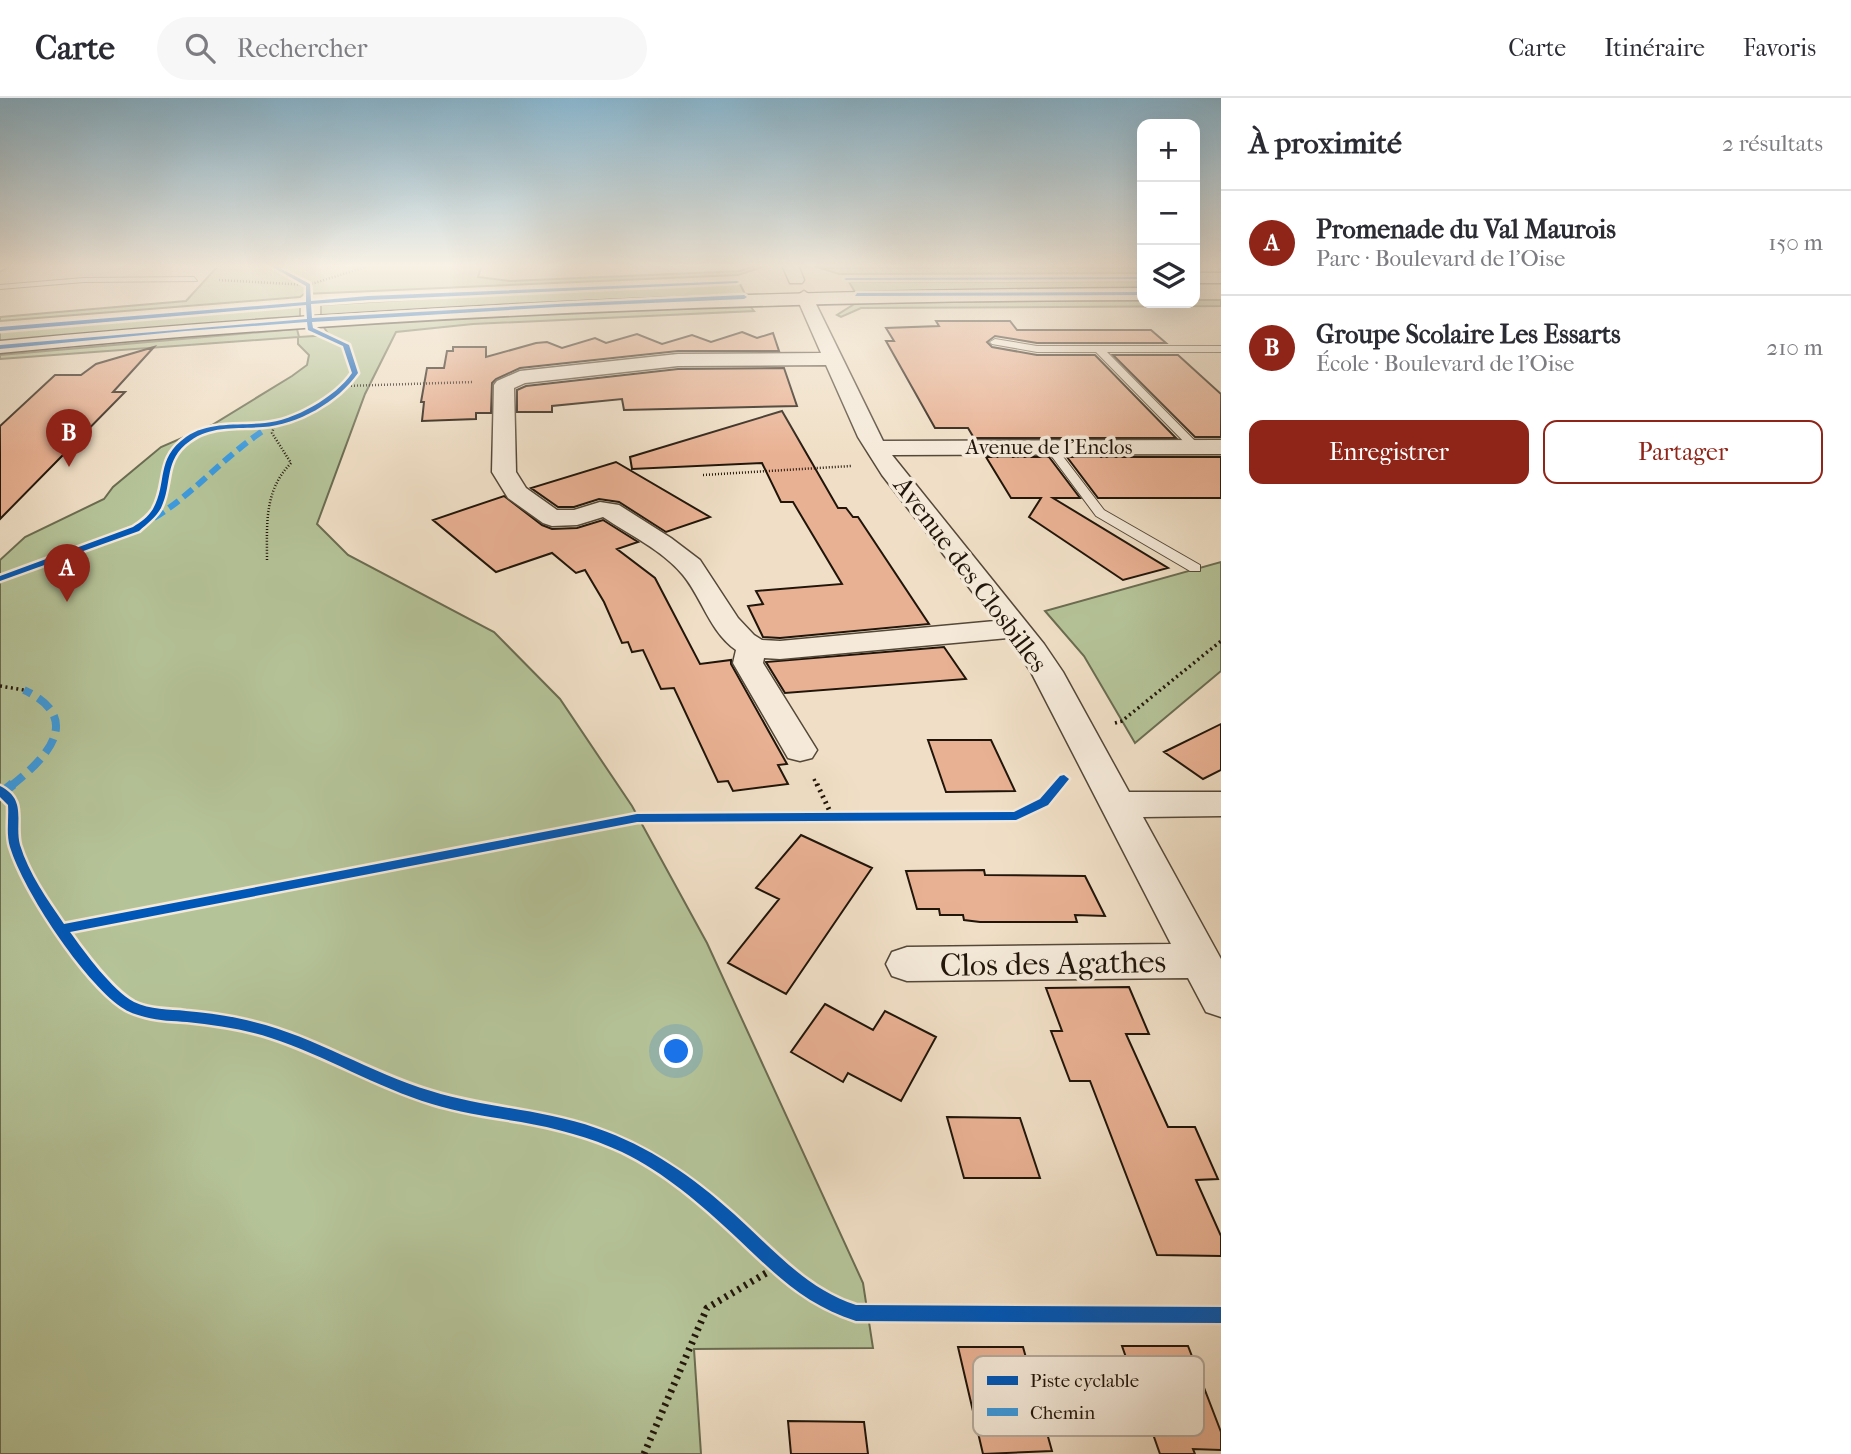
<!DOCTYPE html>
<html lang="fr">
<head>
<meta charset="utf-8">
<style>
	:root { --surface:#fff; --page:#f7f7f7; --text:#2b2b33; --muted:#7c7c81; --line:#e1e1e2; --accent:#8f2418 }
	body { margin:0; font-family:"IM FELL French Canon",serif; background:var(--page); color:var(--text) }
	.controls { position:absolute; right:21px; top:21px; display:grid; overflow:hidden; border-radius:14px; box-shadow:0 7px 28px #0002 }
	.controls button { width:63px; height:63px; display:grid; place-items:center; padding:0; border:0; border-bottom:2px solid var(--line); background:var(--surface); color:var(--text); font:35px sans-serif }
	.you { position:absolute; left:677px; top:954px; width:24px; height:24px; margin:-18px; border:5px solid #fff; border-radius:50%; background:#1a73e8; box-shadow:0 0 0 10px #1a73e833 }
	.badge { display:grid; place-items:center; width:46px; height:46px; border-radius:50%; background:var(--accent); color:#fff; font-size:23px; font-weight:700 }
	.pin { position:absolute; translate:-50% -58px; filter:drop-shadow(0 2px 4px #0008) }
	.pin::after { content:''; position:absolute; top:37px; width:24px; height:21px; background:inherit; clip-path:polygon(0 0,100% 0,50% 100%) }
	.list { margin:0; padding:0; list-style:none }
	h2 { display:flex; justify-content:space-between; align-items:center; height:91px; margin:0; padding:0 28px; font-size:30px }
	h2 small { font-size:23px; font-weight:400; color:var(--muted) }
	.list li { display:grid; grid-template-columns:46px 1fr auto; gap:21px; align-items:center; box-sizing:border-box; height:105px; padding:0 28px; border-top:2px solid var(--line) }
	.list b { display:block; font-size:26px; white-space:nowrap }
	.list p { margin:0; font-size:23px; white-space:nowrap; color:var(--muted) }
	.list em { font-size:23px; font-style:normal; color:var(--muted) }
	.actions { display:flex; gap:14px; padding:21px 28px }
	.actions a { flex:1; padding:16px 0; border:2px solid var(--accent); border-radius:14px; text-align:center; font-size:24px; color:var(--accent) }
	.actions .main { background:var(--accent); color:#fff }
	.icon { flex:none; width:38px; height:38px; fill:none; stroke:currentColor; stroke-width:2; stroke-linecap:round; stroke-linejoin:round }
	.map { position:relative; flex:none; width:1221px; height:1356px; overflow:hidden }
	header { display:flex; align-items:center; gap:42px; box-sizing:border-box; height:98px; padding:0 35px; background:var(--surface); border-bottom:2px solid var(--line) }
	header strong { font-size:33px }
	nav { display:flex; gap:38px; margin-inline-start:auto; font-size:24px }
	.search { width:490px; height:63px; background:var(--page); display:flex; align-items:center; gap:18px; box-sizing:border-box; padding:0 24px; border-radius:38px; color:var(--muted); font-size:26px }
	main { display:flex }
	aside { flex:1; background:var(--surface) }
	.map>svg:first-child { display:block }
	.green { fill:#b5c398; stroke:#6a6c51; stroke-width:2 }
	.building { fill:#e9b193; stroke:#20150a; stroke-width:2 }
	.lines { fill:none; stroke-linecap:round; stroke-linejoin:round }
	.service-casing { stroke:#544839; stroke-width:2 }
	.minor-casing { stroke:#544839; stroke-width:3 }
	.secondary-casing { stroke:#20150a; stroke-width:3 }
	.path-far3 { stroke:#20150a; stroke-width:2.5; stroke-dasharray:1 2; stroke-linecap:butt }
	.path-far2 { stroke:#20150a; stroke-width:3.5; stroke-dasharray:2 3.5; stroke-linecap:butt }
	.path-far1 { stroke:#20150a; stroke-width:5; stroke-dasharray:2 4.5; stroke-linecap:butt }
	.path { stroke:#20150a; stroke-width:7; stroke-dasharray:2.5 5; stroke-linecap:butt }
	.service { fill:#f5eada; fill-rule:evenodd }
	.minor { fill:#f5eada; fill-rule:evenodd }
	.secondary { fill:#f5eada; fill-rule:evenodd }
	.quiet-far2 { stroke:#3c9ade; stroke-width:6; stroke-dasharray:12 6; stroke-linecap:butt }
	.quiet-far1 { stroke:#3c9ade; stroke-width:8; stroke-dasharray:16 8; stroke-linecap:butt }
	.quiet { stroke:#3c9ade; stroke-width:10; stroke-dasharray:20 10; stroke-linecap:butt }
	.cycleway-casing { stroke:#f5eada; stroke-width:5 }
	.cycleway { fill:#0057b8; fill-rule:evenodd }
	.labels { text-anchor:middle; stroke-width:7; stroke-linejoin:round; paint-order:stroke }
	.far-street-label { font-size:21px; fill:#20150a; stroke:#f5eada }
	.street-label { font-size:26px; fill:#20150a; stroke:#f5eada }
	.near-street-label { font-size:32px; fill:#20150a; stroke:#f5eada }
	.key { fill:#f5eada; stroke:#b5aa9c; stroke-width:2 }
	.key-label { font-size:19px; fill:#20150a }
</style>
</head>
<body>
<header>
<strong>Carte</strong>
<div class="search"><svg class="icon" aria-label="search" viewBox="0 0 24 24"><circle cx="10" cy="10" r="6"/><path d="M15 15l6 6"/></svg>Rechercher</div>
<nav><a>Carte</a><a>Itinéraire</a><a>Favoris</a></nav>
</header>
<main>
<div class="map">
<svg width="1221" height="1356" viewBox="0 0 1221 1356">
	<rect width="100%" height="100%" fill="#f0dfc6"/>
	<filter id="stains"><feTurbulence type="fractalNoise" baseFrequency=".00286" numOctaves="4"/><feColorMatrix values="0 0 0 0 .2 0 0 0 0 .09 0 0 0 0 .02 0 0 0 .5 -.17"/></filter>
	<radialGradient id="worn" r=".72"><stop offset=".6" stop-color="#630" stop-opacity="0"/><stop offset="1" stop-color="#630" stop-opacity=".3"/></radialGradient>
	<path class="green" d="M219 167H482L478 179 510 183 740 173 758 167H768L738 177 304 196 300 199 0 223V219L186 203Z
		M811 167 828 170H1142V175L839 176Z
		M1142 183V193L855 194 849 184Z
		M740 186 745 196 509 206 321 218V207L503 196Z
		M1142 202V205H1195V202H1221V208L861 210 841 219 837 217 856 205Z
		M300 208V219L0 246V234Z
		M750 208 754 213 473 226 396 234 365 296 317 426 348 457 494 534 560 601 632 708 707 845 863 1185 873 1250 694 1251 701 1356H0V462L25 439 104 401 113 389 161 349 212 327 292 278 307 267 309 257 298 246V239L0 261V257L297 231 299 239 329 237 323 228 523 215Z
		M1221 464V573L1135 645 1084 558 1045 513Z"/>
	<path class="building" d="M936 223H1010L1017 232H1151L1166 245H1037L995 238 987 244 992 249 1037 257H1095L1176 340H974L968 330H935L886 243H894L886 230 939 228Z
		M742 234 757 240 773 235 779 253H678L520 270 496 281 492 285 491 315H476V321L422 323 424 304H421L427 270H444L447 253H453V249H486V259L536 245 547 244 562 250 595 240 606 245 637 236 662 246 692 237 711 244Z
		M154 249 113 294H125L0 421V328L55 277H81L96 266Z
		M1113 257H1178L1221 296V339H1195Z
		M784 270 797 308 624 312 622 301 552 308V314H517V292L526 288 678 271Z
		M782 313 838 410H846L853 419H858L929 526 780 540 763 539 748 508 763 506 756 493 842 486 793 404H781L762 365 632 371 630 359Z
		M986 359H1049L1080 400H1053L1168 470 1123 482 1029 419 1041 400H1011Z
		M1067 359H1221V400H1098Z
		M616 364 710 419 666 434 619 404 599 401 574 409H558L531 390Z
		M504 398 542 427 552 431 577 430 603 422 638 444 617 451 655 480 700 566 731 562V566L787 666 778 667 788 686 733 693 728 683 718 684 674 590 661 591 643 552 632 554 628 544 622 545 604 504 585 472 576 475 552 455 496 474 433 422Z
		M944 549 966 581 785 595 766 564Z
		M1221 626V672L1203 681 1164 654Z
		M928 642H991L1015 693 946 694Z
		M801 737 872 770 786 896 728 865 779 801 756 790Z
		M984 772 985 777 1085 778 1105 818 1075 817 1077 824H980L964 822 963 817H940L939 811H917L906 773Z
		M1129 889 1149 936H1126L1168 1029H1195L1218 1081 1196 1082 1221 1138V1158L1157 1157 1090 983H1070L1051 933H1062L1046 890Z
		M825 906 873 932 885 913 936 939 901 1003 848 975 843 984 791 954Z
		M947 1019 1020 1020 1040 1080H964Z
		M1122 1248H1188L1221 1334V1352L1193 1351 1195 1356H1160Z
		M958 1249H1023L1052 1353 983 1356Z
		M788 1323 864 1324 868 1356H791Z"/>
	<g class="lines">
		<g class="service-casing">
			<path id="service" d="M194 179 197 183 84 184 0 191V187L84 180Z
				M995 241 1037 248H1221V254H1107L1201 349 1191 351 1096 254H1037L992 246 990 244Z
				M1047 348H1055L1104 412 1200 467V473H1190L1096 418 1047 352Z"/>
		</g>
		<g class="minor-casing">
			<path id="minor" d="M0 167H10L0 173Z
				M782 167H798L804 182 802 185H790Z
				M804 193 812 198 883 343 1221 342V356L892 357 1044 546 1063 574 1129 694H1221V718L1143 719 1221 861V919L1206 914 1188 880 907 883 892 878 886 866 892 854 907 849 1171 846 1031 574 1008 540 780 561 764 560 763 565 817 652 812 660 800 663 788 660 733 565 736 552C710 534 702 500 683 477 662 452 630 437 603 419L577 427 552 428 543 425 508 400 492 374 494 287 497 283 520 273 678 256 821 255 796 198ZM826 267 858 339 882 377 995 523 780 543 762 542 754 537 738 520 700 462 671 440 619 407 600 404 574 412H557L526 390 516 374 514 290 525 285 678 268Z"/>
		</g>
		<g class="secondary-casing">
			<path id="secondary" d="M1195 175H1221V185H1195Z
				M1142 190V202C760 203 380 218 0 255V243C380 207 760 192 1142 190Z"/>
		</g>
		<path class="path-far3" d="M219 182 308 187 372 167
			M345 288 473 284
			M703 377 851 368
			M267 462C267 425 264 393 291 365L272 335 275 326"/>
		<path class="path-far2" d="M0 588 24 592
			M1115 625 1122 623 1221 543
			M814 681 817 688"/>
		<path class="path-far1" d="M817 686 833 720"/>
		<path class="path" d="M644 1356 707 1210 778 1168"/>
		<use href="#service" class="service"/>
		<use href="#minor" class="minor"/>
		<use href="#secondary" class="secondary"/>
		<path class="quiet-far2" d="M154 420C195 395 225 357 266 331"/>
		<path class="quiet-far1" d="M11 688C48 659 84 620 24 592"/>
		<path class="quiet" d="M3 694 13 686"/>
		<g class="cycleway-casing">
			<path id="cycleway" d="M269 167H274L310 186 311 203 368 198 737 183 739 184 737 185 368 202 311 206 312 220 557 206 744 197 747 199 744 201 557 209 312 224 313 230 349 247 358 275C338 304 297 327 263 329 238 331 211 327 190 343 163 362 173 385 161 410 156 419 147 426 139 433L0 483V478L133 429C141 424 148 419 153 411 168 384 155 361 186 339 209 323 238 328 265 325 293 323 336 299 352 275L343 248 308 232 307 224 185 233 0 251V247L307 221 306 207 0 233V229L306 204V188Z
				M1142 179V181L846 182 844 181 846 180Z
				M857 195 1142 194V197L855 198Z
				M1064 677 1069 681 1048 707 1016 722 637 724 70 834C85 855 112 892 134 904 150 912 169 911 186 913 209 915 232 918 254 924 316 939 370 975 431 993 485 1010 542 1011 596 1030 649 1048 693 1079 734 1116 772 1150 806 1191 856 1207L1221 1209V1225L856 1223C805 1207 774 1175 736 1139 701 1106 665 1075 622 1054 590 1039 555 1030 521 1024 491 1019 461 1015 432 1006 376 989 326 958 271 940 244 931 215 927 187 924 174 923 159 923 145 919 137 917 128 914 121 909 83 882 24 794 10 749 6 736 9 721 8 707L0 699V688C28 702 14 724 20 747 29 776 47 801 64 826L637 716 1014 714 1040 701 1060 678Z"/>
		</g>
		<use href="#cycleway" class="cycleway"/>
	</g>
	<linearGradient id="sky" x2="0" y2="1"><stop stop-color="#89b8d2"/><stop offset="0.47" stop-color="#f8f1e5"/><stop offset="1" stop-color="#f8f1e5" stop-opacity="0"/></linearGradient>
	<rect width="1221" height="357" fill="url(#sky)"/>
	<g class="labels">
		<g class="far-street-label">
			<text x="1049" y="356">Avenue de l'Enclos</text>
		</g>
		<g class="street-label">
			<text transform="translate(971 476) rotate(53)" y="9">Avenue des Closbilles</text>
		</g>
		<g class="near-street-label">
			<text transform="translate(1053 865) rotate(-1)" y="11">Clos des Agathes</text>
		</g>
	</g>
	<rect x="973" y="1258" width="231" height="80" rx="10" class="key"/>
	<rect x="987" y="1278" width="31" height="9" fill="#0057b8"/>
	<rect x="987" y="1310" width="31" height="8" fill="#3c9ade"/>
	<g class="key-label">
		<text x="1030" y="1289">Piste cyclable</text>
		<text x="1030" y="1321">Chemin</text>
	</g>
	<rect width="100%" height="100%" filter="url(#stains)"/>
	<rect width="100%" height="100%" fill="url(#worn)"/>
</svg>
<div class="controls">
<button>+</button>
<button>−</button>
<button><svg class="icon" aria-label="layers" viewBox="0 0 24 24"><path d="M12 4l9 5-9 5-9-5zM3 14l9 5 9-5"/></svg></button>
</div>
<div class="you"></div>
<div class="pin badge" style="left:67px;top:504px">A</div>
<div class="pin badge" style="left:69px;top:369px">B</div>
</div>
<aside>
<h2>À proximité<small>2 résultats</small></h2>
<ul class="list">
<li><span class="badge">A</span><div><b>Promenade du Val Maurois</b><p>Parc · Boulevard de l'Oise</p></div><em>150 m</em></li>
<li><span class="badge">B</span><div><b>Groupe Scolaire Les Essarts</b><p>École · Boulevard de l'Oise</p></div><em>210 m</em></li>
</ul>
<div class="actions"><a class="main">Enregistrer</a><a>Partager</a></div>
</aside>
</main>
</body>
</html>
